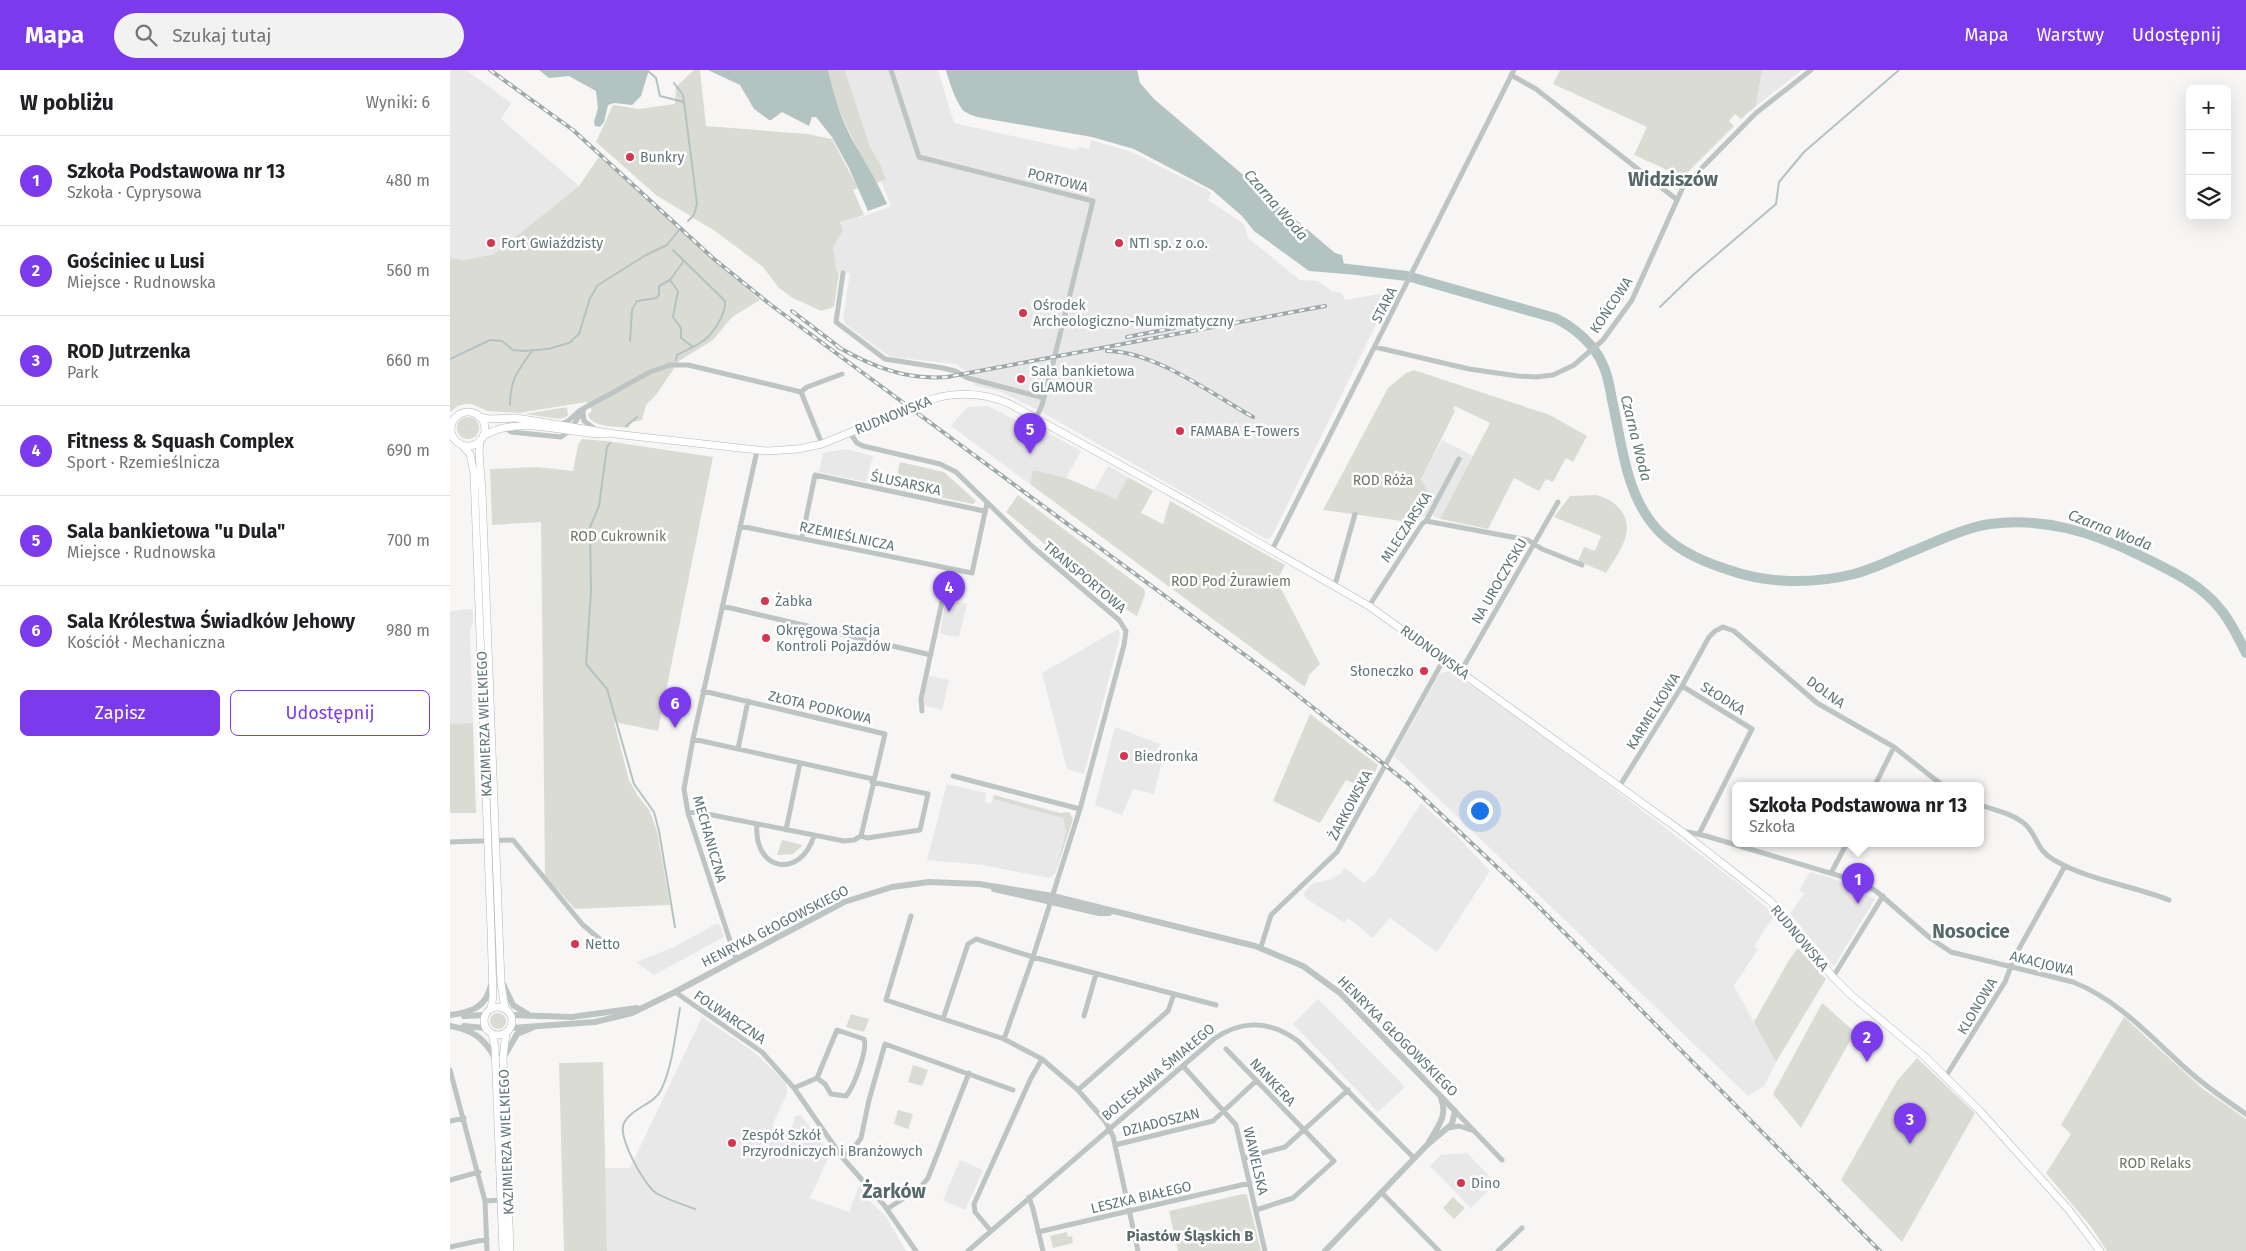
<!DOCTYPE html>
<html lang="pl">
<head>
<meta charset="utf-8">
<style>
	:root { --surface:#fff; --page:#f2f2f2; --text:#202124; --muted:#757577; --line:#e0e0e0; --accent:#7c3aed }
	body { margin:0; font-family:"Fira Sans",sans-serif; background:var(--page); color:var(--text) }
	.controls { position:absolute; right:15px; top:15px; display:grid; overflow:hidden; border-radius:8px; box-shadow:0 5px 20px #0002 }
	.controls button { width:45px; height:45px; display:grid; place-items:center; padding:0; border:0; border-bottom:1px solid var(--line); background:var(--surface); color:var(--text); font:25px sans-serif }
	.you { position:absolute; left:1029px; top:740px; width:18px; height:18px; margin:-12px; border:4px solid #fff; border-radius:50%; background:#1a73e8; box-shadow:0 0 0 8px #1a73e833 }
	.badge { display:grid; place-items:center; width:32px; height:32px; border-radius:50%; background:var(--accent); color:#fff; font-size:16px; font-weight:700 }
	.pin { position:absolute; translate:-50% -41px; filter:drop-shadow(0 1px 2px #0008) }
	.pin::after { content:''; position:absolute; top:26px; width:18px; height:15px; background:inherit; clip-path:polygon(0 0,100% 0,50% 100%) }
	.popup { position:absolute; left:1282px; top:712px; width:252px; height:65px; box-sizing:border-box; display:grid; place-content:center; border-radius:8px; background:var(--surface); filter:drop-shadow(0 1px 4px #0005); font-size:16px; white-space:nowrap; color:var(--muted) }
	.popup b { font-size:19px; color:var(--text) }
	.popup::after { content:''; position:absolute; left:50%; top:100%; margin-left:-10px; border:10px solid transparent; border-top-color:var(--surface) }
	.list { margin:0; padding:0; list-style:none }
	h2 { display:flex; justify-content:space-between; align-items:center; height:65px; margin:0; padding:0 20px; font-size:21px }
	h2 small { font-size:16px; font-weight:400; color:var(--muted) }
	.list li { display:grid; grid-template-columns:32px 1fr auto; gap:15px; align-items:center; box-sizing:border-box; height:90px; padding:0 20px; border-top:1px solid var(--line) }
	.list b { display:block; font-size:19px; white-space:nowrap }
	.list p { margin:0; font-size:16px; white-space:nowrap; color:var(--muted) }
	.list em { font-size:16px; font-style:normal; color:var(--muted) }
	.actions { display:flex; gap:10px; padding:15px 20px }
	.actions a { flex:1; padding:11px 0; border:1px solid var(--accent); border-radius:8px; text-align:center; font-size:18px; color:var(--accent) }
	.actions .main { background:var(--accent); color:#fff }
	.icon { flex:none; width:28px; height:28px; fill:none; stroke:currentColor; stroke-width:2; stroke-linecap:round; stroke-linejoin:round }
	.map { position:relative; flex:none; width:1796px; height:1181px; overflow:hidden }
	header { display:flex; align-items:center; gap:30px; box-sizing:border-box; height:70px; padding:0 25px; background:var(--accent); color:#fff }
	header strong { font-size:24px }
	nav { display:flex; gap:28px; margin-inline-start:auto; font-size:18px }
	.search { width:350px; height:45px; background:var(--page); display:flex; align-items:center; gap:12px; box-sizing:border-box; padding:0 18px; border-radius:28px; color:var(--muted); font-size:19px }
	main { display:flex }
	aside { flex:1; background:var(--surface) }
	.map>svg:first-child { display:block }
	.built { fill:#e8e8e8 }
	.green { fill:#dadcd4 }
	.water { fill:#b3c3c1 }
	.lines { fill:none; stroke-linecap:round; stroke-linejoin:round }
	.stream { stroke:#b3c3c1; stroke-width:2 }
	.river { stroke:#b3c3c1; stroke-width:10 }
	.secondary-casing { stroke:#afb8b9; stroke-width:8 }
	.minor { stroke:#bcc4c4; stroke-width:5 }
	.tertiary { stroke:#bcc4c4; stroke-width:6 }
	.secondary { stroke:#fff; stroke-width:7 }
	.rail-casing { stroke:#9ca8a9; stroke-width:4 }
	.rail { stroke:#fff; stroke-width:2; stroke-dasharray:5.5; stroke-linecap:butt }
	.secondary-bridge-casing { stroke:#afb8b9; stroke-width:8; stroke-linecap:butt }
	.secondary-bridge { stroke:#fff; stroke-width:7 }
	.poi-dot { fill:#d5364f; stroke:#fff; stroke-width:2 }
	.labels { text-anchor:middle; stroke-width:5; stroke-linejoin:round; paint-order:stroke }
	.poi-label { font-size:14px; fill:#5f7678; stroke:#fff; text-anchor:start }
	.street-label { font-size:14px; fill:#5f7678; stroke:#fff }
	.park-label { font-size:14px; fill:#6d7663; stroke:#fff }
	.water-label { font-size:15px; font-style:italic; fill:#5f7875; stroke:#fff }
	.neighbourhood-label { font-size:15px; font-weight:bold; fill:#566869; stroke:#fff }
	.district-label { font-size:19px; font-weight:bold; fill:#566869; stroke:#fff }
</style>
</head>
<body>
<header>
<strong>Mapa</strong>
<div class="search"><svg class="icon" aria-label="search" viewBox="0 0 24 24"><circle cx="10" cy="10" r="6"/><path d="M15 15l6 6"/></svg>Szukaj tutaj</div>
<nav><a>Mapa</a><a>Warstwy</a><a>Udostępnij</a></nav>
</header>
<main>
<aside>
<h2>W pobliżu<small>Wyniki: 6</small></h2>
<ul class="list">
<li><span class="badge">1</span><div><b>Szkoła Podstawowa nr 13</b><p>Szkoła · Cyprysowa</p></div><em>480 m</em></li>
<li><span class="badge">2</span><div><b>Gościniec u Lusi</b><p>Miejsce · Rudnowska</p></div><em>560 m</em></li>
<li><span class="badge">3</span><div><b>ROD Jutrzenka</b><p>Park</p></div><em>660 m</em></li>
<li><span class="badge">4</span><div><b>Fitness &amp; Squash Complex</b><p>Sport · Rzemieślnicza</p></div><em>690 m</em></li>
<li><span class="badge">5</span><div><b>Sala bankietowa &quot;u Dula&quot;</b><p>Miejsce · Rudnowska</p></div><em>700 m</em></li>
<li><span class="badge">6</span><div><b>Sala Królestwa Świadków Jehowy</b><p>Kościół · Mechaniczna</p></div><em>980 m</em></li>
</ul>
<div class="actions"><a class="main">Zapisz</a><a>Udostępnij</a></div>
</aside>
<div class="map">
<svg width="1796" height="1181" viewBox="0 0 1796 1181">
	<rect width="100%" height="100%" fill="#f7f6f4"/>
	<path class="built" d="M0 0H16L61 33 51 49 129 116 44 184 14 190 0 188Z
		M395 0H488L504 53 626 80 627 77 639 79 641 70 682 82 761 122 758 130 794 154 798 168 850 210 868 211 882 221 892 223 895 230 942 222 821 468 816 469 586 339 549 321 525 316 524 308 506 294 442 287 434 283 395 254 393 248 400 203 387 202 383 178 393 160 390 151 415 146 441 136 431 111 436 109 430 94 419 76Z
		M1312 0H1352L1306 36Z
		M538 336 570 352 577 351 631 381 616 408 583 400 580 414 501 356 517 337Z
		M992 370 1023 386 990 449 981 445 970 447 981 427 971 411Z
		M395 379 423 386 416 412 369 402 373 383Z
		M658 396 678 407 666 429 644 420Z
		M496 530 517 534 509 567 492 564 490 560Z
		M16 539 23 540V552L20 561 23 653 0 654V542Z
		M668 559 670 564 668 574 634 704 617 699 592 603Z
		M1001 601 1135 697 1289 814 1325 845 1304 876 1308 879 1284 916 1326 992 1314 1016 1298 1026 944 686 990 603Z
		M479 606 499 610 492 640 476 636 473 632Z
		M665 657 710 674 706 689 712 691 704 724 683 719 672 745 645 735Z
		M497 714 536 723 535 732 541 734 544 725 613 748 616 761 605 804 599 808 533 795 477 790Z
		M971 733 1006 765 1040 801 987 882 940 848 923 868 898 848 895 853 855 828 854 823 861 814 878 810 889 805 895 798 914 813 925 804Z
		M1360 802 1382 808 1425 829 1384 896 1340 844 1354 824 1349 821Z
		M266 854 270 855 274 867 204 905 186 892 224 877Z
		M868 929 955 1017 928 1042 843 954Z
		M252 947 304 982 336 1013 337 1023 322 1056 340 1063 345 1046 351 1045 380 1084 360 1128 399 1142 409 1116 413 1120V1124L436 1147 456 1181H157L155 1098H180Z
		M1017 1083 1046 1113 1021 1138 980 1096 991 1085Z
		M510 1090 533 1100 515 1140 493 1130Z"/>
	<path class="green" d="M244 0H250L256 56 357 64 382 69 408 118 403 120 414 145 390 152 393 160 383 178 387 202 389 203 384 237 371 241 341 227 328 217 313 197 265 161 206 125 146 72 163 35 189 39 225 34 226 17Z
		M378 0H395L419 75 430 94 436 109 427 113C407 77 385 41 378 0Z
		M1110 0H1312L1306 36 1291 49 1285 44 1279 51 1284 56 1233 107 1184 85 1197 57 1103 14Z
		M149 87 310 230 282 247 263 270 229 291 206 325 196 335 192 350 182 352 178 358C167 356 142 358 138 345L142 340 136 332 69 343 37 341 22 334H15L8 336 0 342V188L14 190 44 184 129 116Z
		M964 300 1100 345 1137 366 1123 392 1116 388 1103 412 1096 409 1089 421 1064 408 1038 459 990 449 1040 353 1005 336 1003 339 1005 341 971 410 981 427 966 453 873 440 938 318 956 303Z
		M117 337 118 346 110 349 75 344Z
		M7 358a11 11 0 1 1 22 0a11 11 0 1 1-22 0Z
		M132 369 156 371 263 387 208 661 164 652 179 710 188 726 200 741 207 761 220 835 125 839 95 806 91 452 42 455 40 399 87 397 123 401 128 375Z
		M450 392 494 402 526 431 523 434 444 418Z
		M583 400 616 408 666 429 678 407 703 421 691 443 713 454 720 431 835 495 827 511 870 594 859 605 855 617 580 414Z
		M568 425 694 519 695 524 687 546 667 534 556 442Z
		M1146 425C1155 427 1163 431 1169 438 1188 459 1168 484 1156 503L1128 491 1134 477 1145 481 1151 466 1104 447 1120 426Z
		M860 644 928 695 918 719 896 710 870 753 823 731Z
		M23 653 26 743H0V654Z
		M544 725 610 743 619 742 623 749 605 804 616 761 613 748 543 729Z
		M332 770 353 775 343 784 327 785Z
		M1348 878 1376 909 1326 992 1304 952 1339 890Z
		M1372 933 1405 962 1351 1058 1323 1024Z
		M40 951a8 8 0 1 1 16 0a8 8 0 1 1-16 0Z
		M401 944 419 949 414 962 396 957Z
		M1674 947 1753 1019 1796 1049V1181H1657L1642 1158 1596 1103 1621 1064 1611 1055Z
		M1467 988 1525 1043 1452 1172 1391 1110 1447 1011Z
		M153 992 157 1181H114L109 993Z
		M463 995 478 1000 472 1016 458 1012Z
		M448 1040 463 1044 458 1059 444 1054Z
		M793 1124 797 1125 811 1181H728L719 1141Z
		M1003 1127 1015 1138 1004 1149 993 1138Z
		M617 1162 618 1167 622 1166 623 1173 603 1178 600 1166Z"/>
	<path class="water" d="M89 0H199L191 26 182 35 164 33 158 35 154 52 150 57 145 56 144 52 148 38 146 21 119 6 99 8Z
		M258 0H378C384 26 392 53 406 76 417 95 428 113 437 134L418 141 399 98 382 67 366 47H362L359 56 332 42 321 50H319L304 39 290 15Z
		M496 0H687L690 13 704 29 885 183 892 185 896 204 859 201 804 161 792 146 762 120 684 79 642 67 527 47C522 45 515 43 512 39 505 29 499 12 496 0Z"/>
	<g class="lines">
		<path class="stream" d="M198 1 206 8 210 26 234 32 247 134 244 145 238 151
			M224 13 233 25 234 32
			M223 180 275 231C276 239 273 243 270 250 259 272 246 275 227 285L226 290
			M233 192 220 210 228 221 223 247 231 258V268L243 277
			M1210 237 1243 205 1326 134 1329 112 1354 82 1449 0
			M180 271 182 240 187 231 206 228 209 225V216L220 210
			M0 289 40 270 52 271 63 280 74 281 98 279 119 273 129 264 140 228 148 215 196 185 217 175 229 160
			M60 335C60 309 68 301 82 281
			M176 356 187 347
			M160 373 157 377 149 436 140 457 141 522 136 594 157 619 184 714 204 742 209 761 225 857
			M230 938C225 965 223 995 211 1020 205 1034 181 1038 174 1053 167 1066 194 1115 206 1123 218 1130 232 1134 245 1139"/>
		<path class="river" d="M881 197 957 206 1105 248C1124 257 1145 275 1153 295 1158 305 1160 318 1162 330 1172 373 1175 422 1205 457 1223 478 1253 492 1279 500 1318 514 1364 514 1404 504 1426 498 1447 487 1468 479 1489 470 1518 457 1540 454 1593 447 1642 462 1689 485 1718 499 1751 514 1771 540 1781 552 1789 569 1796 583"/>
		<g class="secondary-casing">
			<path id="secondary" d="M476 331C505 321 532 322 560 334L736 431 919 536 1231 761 1319 830 1332 843 1383 907 1401 925 1473 985 1529 1040 1619 1140 1650 1181
				M1 359a17 17 0 1 1 34 0a17 17 0 1 1-34 0Z
				M29 347 39 349 66 348 165 364 317 381 348 379 372 374 445 344
				M33 366C71 344 114 364 155 364
				M30 370 29 383 32 421 51 913 55 938
				M11 374 20 384 24 403 41 859 43 926 41 939
				M34 951a14 14 0 1 1 28 0a14 14 0 1 1-28 0Z
				M56 963 53 988 60 1181
				M42 964 45 977 53 1181"/>
		</g>
		<path class="minor" d="M441 0 469 87 643 131 601 301 592 335 586 348
			M1061 5 1086 19 1226 129
			M393 203 386 252 435 289 493 298 505 301 518 308 594 328
			M925 277 1019 299 1068 306 1086 307 1103 305 1124 295 1153 270 1182 230 1233 117 1306 43 1361 0
			M351 322 357 317 392 304
			M133 341 134 351 145 359
			M111 354 118 351 129 341 200 302 220 295H238L351 322 372 374
			M54 357 61 362 111 367 119 361 134 339
			M400 363 407 373 413 376 490 394 506 402 583 477 669 550 676 561 674 575 630 739 583 887 554 969
			M976 451 1078 470 1092 479 1132 495
			M290 456 522 503 537 433
			M352 468 365 405 534 441
			M822 480 1064 0
			M885 515 905 444
			M272 536 481 585
			M919 536 972 454 976 451 1009 389
			M1011 601 1108 432
			M1232 616 1302 659 1249 764
			M253 621 435 664 411 766
			M472 641 471 629 499 499
			M243 669 423 709
			M288 679 298 631
			M503 706 630 739
			M1425 715 1444 677
			M1169 717 1232 616 1259 567 1265 561 1273 557 1284 561 1367 633 1444 677 1492 715
			M1530 735C1545 740 1564 744 1576 755 1588 767 1586 780 1604 790 1640 811 1681 815 1719 830
			M238 743 247 742 394 771 404 770 411 766 417 768 470 760 478 724 422 712
			M307 754C303 801 350 810 364 766
			M336 760 350 693
			M1233 761 1256 766 1410 812 1426 821 1480 868 1501 882 1623 912C1671 931 1703 970 1741 1003 1758 1018 1777 1031 1796 1044
			M0 772 63 770 132 854 160 878
			M1381 803 1397 773
			M461 846 436 930 554 969 592 989 628 1020 655 1051 663 1066 688 1181
			M811 877 821 845 887 782 994 589
			M286 889 238 743 234 719 243 669 307 381
			M1383 907 1433 826
			M225 922 312 982 344 1018 392 1087 434 1135 466 1181
			M634 946 646 904
			M493 949 518 874 526 869 583 887 766 935
			M776 979 884 1091 843 1128 806 1140
			M733 996 786 1055 815 1181
			M0 1000 35 1131 51 1130
			M1496 1006 1555 912 1565 886 1615 796
			M344 1018 367 1008 387 960 414 969C418 979 404 1017 396 1026L381 1024 375 1014 367 1008
			M628 1020 718 941 724 924
			M1005 1041 1052 1090
			M0 1051 14 1048
			M998 1058 1009 1056 1021 1060
			M665 1075 763 1051 806 1011
			M392 1087 404 1078 411 1068 419 1030 435 974 563 1020
			M794 1088 835 1077 898 1020
			M0 1110 29 1102
			M931 1122 989 1181
			M579 1127 583 1139 593 1181
			M35 1131 37 1181
			M437 1139 470 1118 478 1108 519 1003
			M541 1161 525 1142 524 1134 581 1008 592 989
			M588 1162 800 1113
			M0 1177 37 1169
			M518 1181 764 969C792 949 821 951 848 971L964 1088
			M1048 1181 1072 1158"/>
		<path class="tertiary" d="M544 819 649 843H659
			M53 914 63 935 79 945
			M0 945C21 942 36 938 41 915
			M61 945 122 947 187 938
			M14 946 35 945
			M0 956C23 960 34 968 45 988
			M14 956 35 958
			M61 958 145 952 182 943 225 922 394 832 442 817 479 812 529 814 603 826 805 876 853 896 890 923 1005 1041
			M55 985 67 964 84 957
			M979 1072C988 1056 998 1046 991 1028
			M875 1181 977 1075 1002 1054 1005 1041"/>
		<use href="#secondary" class="secondary"/>
		<g class="rail-casing">
			<path id="rail" d="M40 0 123 60 264 189 321 235 826 608 960 715 1086 834 1430 1181
				M342 241 389 277
				M677 267 724 258
				M388 277C423 297 456 310 497 307L875 236
				M657 281C704 281 762 324 803 347"/>
		</g>
		<use href="#rail" class="rail"/>
		<g class="secondary-bridge-casing">
			<path id="secondary-bridge" d="M445 344 476 331"/>
		</g>
		<use href="#secondary-bridge" class="secondary-bridge"/>
	</g>
	<g class="poi-dot">
		<circle cx="180" cy="87" r="5"/>
		<circle cx="41" cy="173" r="5"/>
		<circle cx="669" cy="173" r="5"/>
		<circle cx="573" cy="243" r="5"/>
		<circle cx="571" cy="309" r="5"/>
		<circle cx="730" cy="361" r="5"/>
		<circle cx="315" cy="531" r="5"/>
		<circle cx="316" cy="568" r="5"/>
		<circle cx="974" cy="601" r="5"/>
		<circle cx="674" cy="686" r="5"/>
		<circle cx="125" cy="874" r="5"/>
		<circle cx="282" cy="1073" r="5"/>
		<circle cx="1011" cy="1113" r="5"/>
	</g>
	<g class="labels">
		<g class="poi-label">
			<text x="190" y="92">Bunkry</text>
			<text x="51" y="178">Fort Gwiaździsty</text>
			<text x="679" y="178">NTI sp. z o.o.</text>
			<text x="583" y="240">Ośrodek<tspan x="583" dy="16">Archeologiczno-Numizmatyczny</tspan></text>
			<text x="581" y="306">Sala bankietowa<tspan x="581" dy="16">GLAMOUR</tspan></text>
			<text x="740" y="366">FAMABA E-Towers</text>
			<text x="325" y="536">Żabka</text>
			<text x="326" y="565">Okręgowa Stacja<tspan x="326" dy="16">Kontroli Pojazdów</tspan></text>
			<text x="964" y="606" text-anchor="end">Słoneczko</text>
			<text x="684" y="691">Biedronka</text>
			<text x="135" y="879">Netto</text>
			<text x="292" y="1070">Zespół Szkół<tspan x="292" dy="16">Przyrodniczych i Branżowych</tspan></text>
			<text x="1021" y="1118">Dino</text>
		</g>
		<g class="street-label">
			<text transform="translate(608 110) rotate(14)" y="5">PORTOWA</text>
			<text transform="translate(934 235) rotate(-63)" y="5">STARA</text>
			<text transform="translate(1161 235) rotate(-56)" y="5">KOŃCOWA</text>
			<text transform="translate(443 345) rotate(-22)" y="5">RUDNOWSKA</text>
			<text transform="translate(456 413) rotate(12)" y="5">ŚLUSARSKA</text>
			<text transform="translate(956 457) rotate(-57)" y="5">MLECZARSKA</text>
			<text transform="translate(397 466) rotate(12)" y="5">RZEMIEŚLNICZA</text>
			<text transform="translate(635 507) rotate(40)" y="5">TRANSPORTOWA</text>
			<text transform="translate(1049 511) rotate(-60)" y="5">NA UROCZYSKU</text>
			<text transform="translate(985 582) rotate(36)" y="5">RUDNOWSKA</text>
			<text transform="translate(1376 622) rotate(36)" y="5">DOLNA</text>
			<text transform="translate(1273 628) rotate(32)" y="5">SŁODKA</text>
			<text transform="translate(370 637) rotate(13)" y="5">ZŁOTA PODKOWA</text>
			<text transform="translate(1203 641) rotate(-58)" y="5">KARMELKOWA</text>
			<text transform="translate(34 654) rotate(-92)" y="5">KAZIMIERZA WIELKIEGO</text>
			<text transform="translate(900 735) rotate(-62)" y="5">ŻARKOWSKA</text>
			<text transform="translate(260 769) rotate(74)" y="5">MECHANICZNA</text>
			<text transform="translate(325 856) rotate(-27)" y="5">HENRYKA GŁOGOWSKIEGO</text>
			<text transform="translate(1350 868) rotate(50)" y="5">RUDNOWSKA</text>
			<text transform="translate(1592 893) rotate(14)" y="5">AKACJOWA</text>
			<text transform="translate(1527 936) rotate(-59)" y="5">KLONOWA</text>
			<text transform="translate(280 947) rotate(34)" y="5">FOLWARCZNA</text>
			<text transform="translate(948 966) rotate(45)" y="5">HENRYKA GŁOGOWSKIEGO</text>
			<text transform="translate(708 1002) rotate(-40)" y="5">BOLESŁAWA ŚMIAŁEGO</text>
			<text transform="translate(823 1012) rotate(47)" y="5">NANKERA</text>
			<text transform="translate(711 1052) rotate(-14)" y="5">DZIADOSZAN</text>
			<text transform="translate(56 1072) rotate(-92)" y="5">KAZIMIERZA WIELKIEGO</text>
			<text transform="translate(806 1091) rotate(77)" y="5">WAWELSKA</text>
			<text transform="translate(691 1127) rotate(-13)" y="5">LESZKA BIAŁEGO</text>
		</g>
		<g class="park-label">
			<text x="933" y="415">ROD Róża</text>
			<text x="168" y="471">ROD Cukrownik</text>
			<text x="781" y="516">ROD Pod Żurawiem</text>
			<text x="1705" y="1098">ROD Relaks</text>
		</g>
		<g class="water-label">
			<text transform="translate(826 135) rotate(49)" y="5">Czarna Woda</text>
			<text transform="translate(1186 368) rotate(76)" y="5">Czarna Woda</text>
			<text transform="translate(1660 460) rotate(21)" y="5">Czarna Woda</text>
		</g>
		<g class="neighbourhood-label">
			<text x="740" y="1171">Piastów Śląskich B</text>
		</g>
		<g class="district-label">
			<text x="1223" y="116">Widziszów</text>
			<text x="1521" y="868">Nosocice</text>
			<text x="444" y="1128">Żarków</text>
		</g>
	</g>
</svg>
<div class="controls">
<button>+</button>
<button>−</button>
<button><svg class="icon" aria-label="layers" viewBox="0 0 24 24"><path d="M12 4l9 5-9 5-9-5zM3 14l9 5 9-5"/></svg></button>
</div>
<div class="you"></div>
<div class="pin badge" style="left:1408px;top:834px">1</div>
<div class="popup"><b>Szkoła Podstawowa nr 13</b>Szkoła</div>
<div class="pin badge" style="left:1417px;top:992px">2</div>
<div class="pin badge" style="left:1460px;top:1074px">3</div>
<div class="pin badge" style="left:499px;top:542px">4</div>
<div class="pin badge" style="left:580px;top:384px">5</div>
<div class="pin badge" style="left:225px;top:658px">6</div>
</div>
</main>
</body>
</html>
